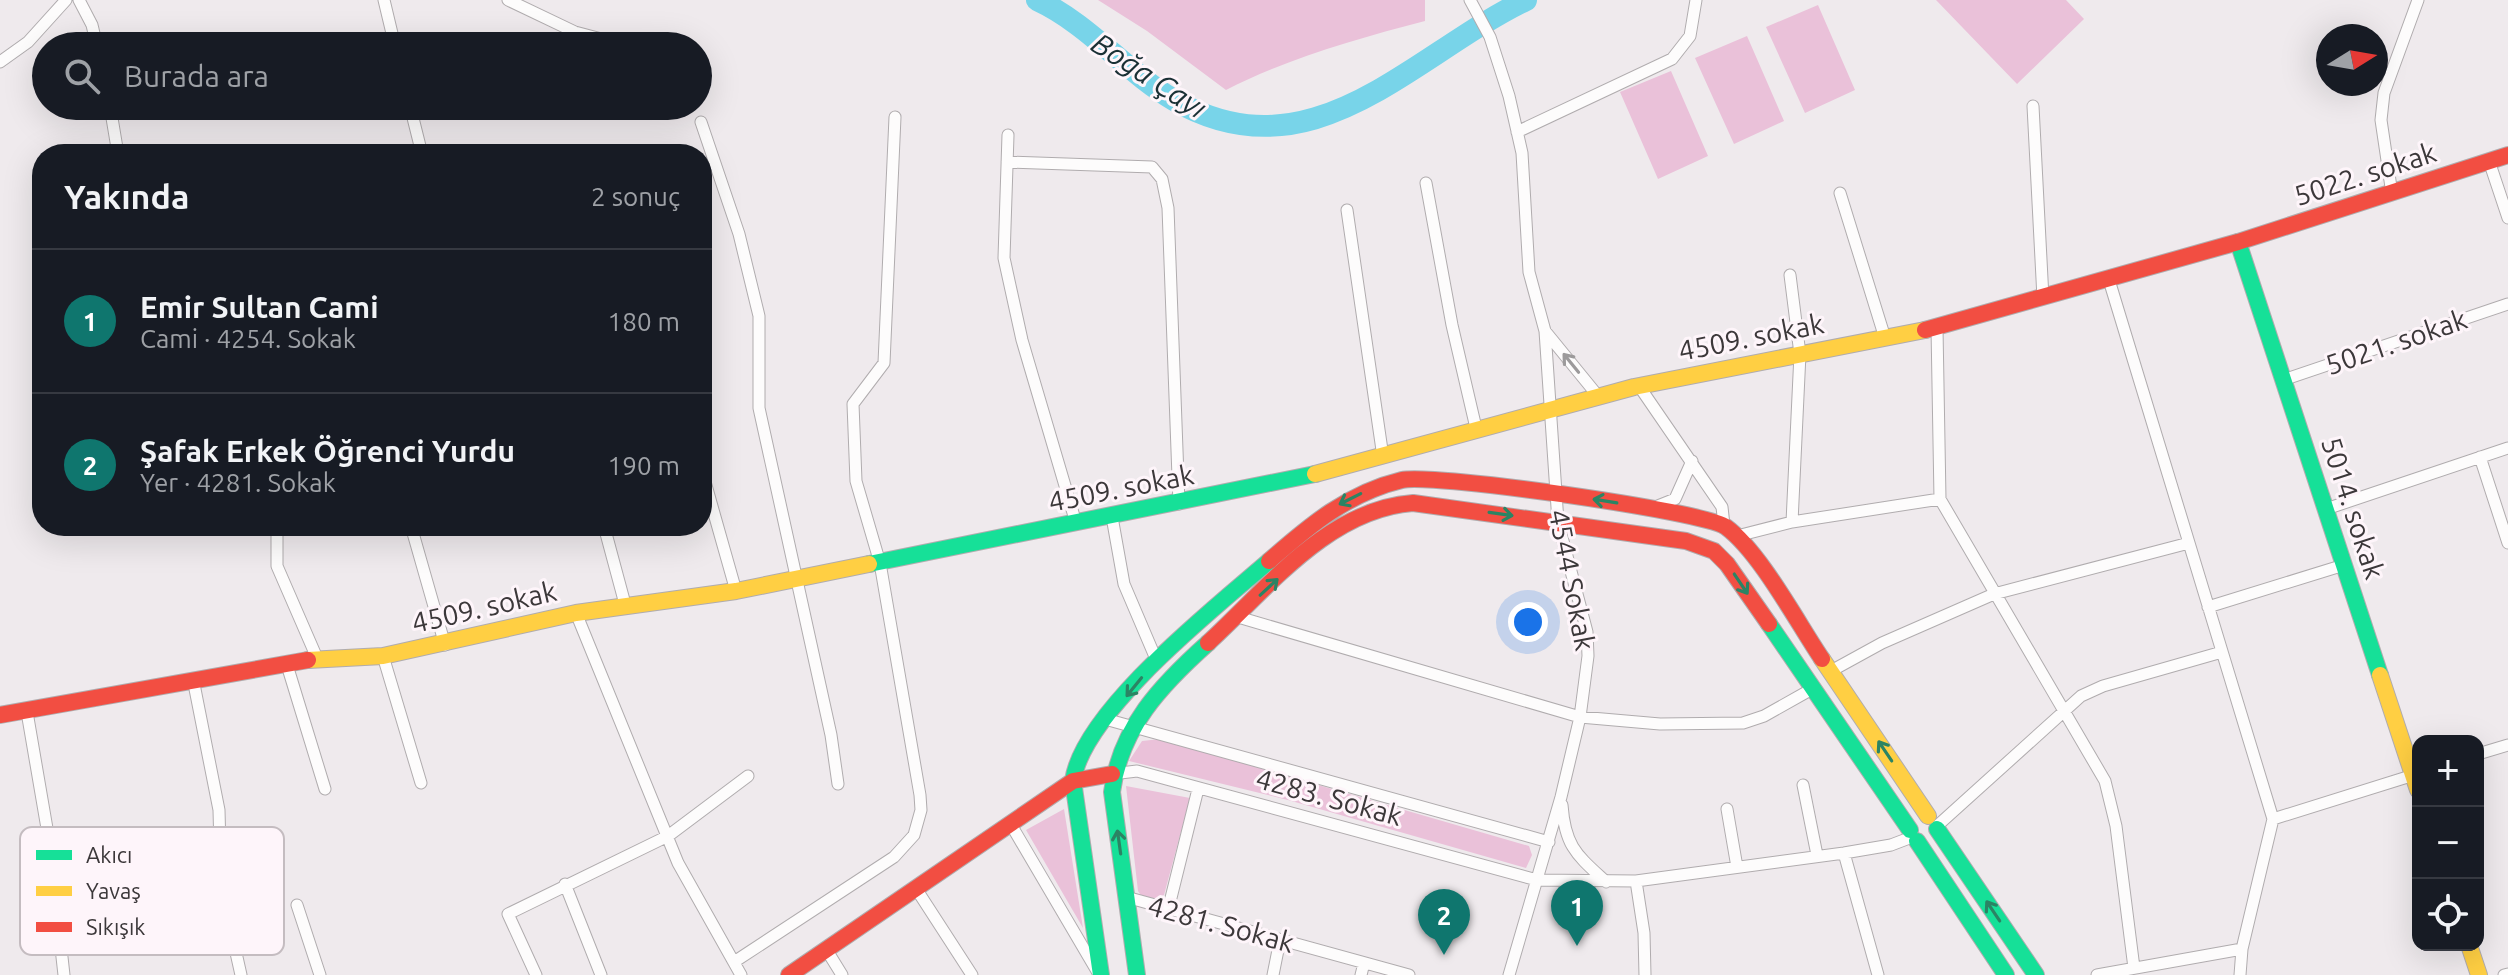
<!DOCTYPE html>
<html lang="tr">
<head>
<meta charset="utf-8">
<style>
	:root { --surface:#171b24; --page:#20242c; --text:#f1f3f6; --muted:#9ea1a6; --line:#363941; --accent:#0f766e }
	body { margin:0; font-family:Ubuntu,sans-serif; background:var(--page); color:var(--text) }
	.controls { position:absolute; right:24px; bottom:24px; display:grid; overflow:hidden; border-radius:16px; box-shadow:0 8px 32px #0002 }
	.controls button { width:72px; height:72px; display:grid; place-items:center; padding:0; border:0; border-bottom:2px solid var(--line); background:var(--surface); color:var(--text); font:40px sans-serif }
	.compass { position:absolute; left:2316px; top:24px; width:72px; height:72px; border-radius:50%; background:var(--surface); box-shadow:0 8px 32px #0002; rotate:79deg }
	.you { position:absolute; left:1528px; top:622px; width:28px; height:28px; margin:-20px; border:6px solid #fff; border-radius:50%; background:#1a73e8; box-shadow:0 0 0 12px #1a73e833 }
	.badge { display:grid; place-items:center; width:52px; height:52px; border-radius:50%; background:var(--accent); color:#fff; font-size:26px; font-weight:700 }
	.pin { position:absolute; translate:-50% -66px; filter:drop-shadow(0 2px 4px #0008) }
	.pin::after { content:''; position:absolute; top:42px; width:28px; height:24px; background:inherit; clip-path:polygon(0 0,100% 0,50% 100%) }
	.list { margin:0; padding:0; list-style:none }
	h2 { display:flex; justify-content:space-between; align-items:center; height:104px; margin:0; padding:0 32px; font-size:34px }
	h2 small { font-size:26px; font-weight:400; color:var(--muted) }
	.list li { display:grid; grid-template-columns:52px 1fr auto; gap:24px; align-items:center; box-sizing:border-box; height:144px; padding:0 32px; border-top:2px solid var(--line) }
	.list b { display:block; font-size:30px; white-space:nowrap }
	.list p { margin:0; font-size:26px; white-space:nowrap; color:var(--muted) }
	.list em { font-size:26px; font-style:normal; color:var(--muted) }
	.icon { flex:none; width:44px; height:44px; fill:none; stroke:currentColor; stroke-width:2; stroke-linecap:round; stroke-linejoin:round }
	.map { position:relative; flex:none; width:2508px; height:975px; overflow:hidden }
	.search { position:absolute; background:var(--surface); box-shadow:0 8px 32px #0002; left:32px; top:32px; width:680px; height:88px; display:flex; align-items:center; gap:20px; box-sizing:border-box; padding:0 28px; border-radius:44px; color:var(--muted); font-size:30px }
	.panel { position:absolute; background:var(--surface); box-shadow:0 8px 32px #0002; left:32px; top:144px; width:680px; height:392px; border-radius:32px }
	.map>svg:first-child { display:block }
	.green { fill:#eac1d9 }
	.lines { fill:none; stroke-linecap:round; stroke-linejoin:round }
	.river { stroke:#78d4e9; stroke-width:22 }
	.street-casing { stroke:#b0acae; stroke-width:13 }
	.fast-casing { stroke:#b0acae; stroke-width:18 }
	.slow-casing { stroke:#b0acae; stroke-width:18 }
	.jam-casing { stroke:#b0acae; stroke-width:18 }
	.street { stroke:#fdfcfc; stroke-width:11 }
	.fast { stroke:#16e098; stroke-width:16 }
	.slow { stroke:#ffcf43; stroke-width:16 }
	.jam { stroke:#f24e42; stroke-width:16 }
	.oneway { stroke:#9c9a9b }
	.oneway2 { stroke:#2b8464 }
	.labels { text-anchor:middle; stroke-width:6; stroke-linejoin:round; paint-order:stroke }
	.street-label { font-size:28px; fill:#3c383a; stroke:#fef5fa }
	.water-label { font-size:30px; font-style:italic; fill:#1a3035; stroke:#fef5fa }
	.key { fill:#fef5fa; stroke:#c4bcc0; stroke-width:2 }
	.key-label { font-size:22px; fill:#3c383a }
</style>
</head>
<body>
<div class="map">
<svg width="2508" height="975" viewBox="0 0 2508 975">
	<rect width="100%" height="100%" fill="#efeaed"/>
	<path class="green" d="M1098 0H1425V21C1356 39 1289 58 1226 90L1147 31Z
		M1936 0H2066L2084 19 2017 84Z
		M1818 5 1855 90 1805 113 1766 27Z
		M1747 36 1784 121 1734 144 1695 58Z
		M1671 71 1708 156 1658 179 1620 92Z
		M1160 739 1529 846 1532 855 1526 868 1288 800 1129 761 1142 741Z
		M1126 786 1190 798 1164 895 1158 899 1142 897 1138 891Z
		M1064 809 1083 928 1026 830Z"/>
	<g class="lines">
		<path class="river" d="M1037 0C1089 24 1125 71 1174 100 1312 180 1412 55 1526 0"/>
		<g class="street-casing">
			<path id="street" d="M79 0 92 25 97 46
				M384 0 395 46
				M508 0 575 32 628 46 660 45
				M1470 0 1490 37 1509 96 1522 153 1529 272 1545 331 1558 522 1587 632 1588 656 1580 717 1561 797 1509 975
				M0 62 28 42 66 0
				M110 106 118 154
				M410 106 422 154
				M2033 106 2043 298
				M701 122 739 234 759 316V408L831 735 838 784
				M1517 132 1672 59 1690 36 1696 0
				M1008 135 1004 258 1022 340 1076 523
				M508 153V154
				M2489 161 2508 218
				M1007 162 1152 167 1162 179 1168 208 1179 504
				M1426 183 1452 325 1476 428
				M1840 193 1885 338
				M2392 194 2381 120 2384 93 2418 0
				M1347 210 1383 457
				M1790 275 1800 354 1792 522
				M2109 280 2273 819 2242 949 2240 975
				M1937 328 1940 499 2105 781 2116 826 2134 968
				M1545 331 1598 396
				M2283 380 2508 304
				M1639 386 1722 507 1724 525
				M2480 457 2508 543
				M702 471 736 591
				M1655 507 1675 499 1692 461
				M2326 509 2508 448
				M1112 517 1124 584 1156 659
				M277 526V566L317 658
				M411 526 445 645
				M604 526 625 604
				M1737 536 1792 522 1940 499
				M2208 607 2344 565
				M576 613 678 863 741 975
				M1238 617 1580 717 1660 724 1743 723 1764 716 1812 689
				M383 656 421 783
				M287 665 325 789
				M1831 671 1882 643 1994 594 2189 543
				M193 679 219 810 221 886 241 975
				M27 712 49 840 64 975
				M1105 719 1549 842
				M2478 754 2508 745
				M1112 774 1137 771 1537 880 1636 881 1844 853 1891 845 1912 837
				M1803 785 1817 855
				M1562 805C1565 847 1577 855 1606 882
				M1727 809 1737 867
				M2273 819 2417 774
				M1010 823 1097 971
				M1937 826 2081 696 2103 686 2222 652
				M1844 853 1878 975
				M1636 881 1644 933 1645 975
				M565 884 601 975
				M915 887 972 975
				M1126 897 1409 975
				M297 905 320 975
				M1168 910 1198 789
				M826 949 842 975
				M734 962 894 857 914 835 921 810 920 795 880 563 856 481 853 404 884 363 895 117
				M536 975 508 914 668 836 748 776
				M1273 975 1280 940
				M1361 975 1364 963
				M2097 975 2242 949
				M2504 975 2508 974"/>
		</g>
		<g class="fast-casing">
			<path id="fast" d="M2238 242 2380 675
				M869 564 1315 474
				M1769 624 1910 830
				M1937 829 2036 975
				M1917 841 2006 975
				M1101 975 1073 781C1082 712 1216 607 1269 561
				M1137 975 1112 792C1120 728 1161 685 1208 643"/>
		</g>
		<g class="slow-casing">
			<path id="slow" d="M1315 474 1634 387 1925 330
				M1822 659 1928 816
				M308 660 383 656 576 613 736 591 869 564
				M2380 675 2418 790
				M2469 945 2479 975"/>
		</g>
		<g class="jam-casing">
			<path id="jam" d="M1925 330 2238 242 2508 155
				M1269 561C1310 525 1348 493 1402 480 1432 473 1704 511 1726 527 1760 552 1797 622 1822 659
				M1208 643C1266 590 1328 509 1413 503L1686 541 1714 551 1727 564 1769 624
				M0 715 308 660
				M789 975 1073 781 1112 774"/>
		</g>
		<use href="#street" class="street"/>
		<use href="#fast" class="fast"/>
		<use href="#slow" class="slow"/>
		<use href="#jam" class="jam"/>
	</g>
	<defs><path id="oneway-shaft" d="M-6 0H5M1.5-3L5.5 0L1.5 3" fill="none" stroke-width="1.6" stroke-linecap="round" stroke-linejoin="round" transform="scale(2)"/></defs>
	<use class="oneway" href="#oneway-shaft" transform="translate(1571 363) rotate(-129)"/>
	<g class="oneway2">
		<use href="#oneway-shaft" transform="translate(1350 499) rotate(153)"/>
		<use href="#oneway-shaft" transform="translate(1605 501) rotate(-171)"/>
		<use href="#oneway-shaft" transform="translate(1501 514) rotate(8)"/>
		<use href="#oneway-shaft" transform="translate(1741 584) rotate(56)"/>
		<use href="#oneway-shaft" transform="translate(1269 587) rotate(-43)"/>
		<use href="#oneway-shaft" transform="translate(1134 687) rotate(129)"/>
		<use href="#oneway-shaft" transform="translate(1885 751) rotate(-124)"/>
		<use href="#oneway-shaft" transform="translate(1119 842) rotate(-98)"/>
		<use href="#oneway-shaft" transform="translate(1993 911) rotate(-124)"/>
	</g>
	<g class="labels">
		<g class="street-label">
			<text transform="translate(2365 174) rotate(-18)" y="10">5022. sokak</text>
			<text transform="translate(1751 337) rotate(-11)" y="10">4509. sokak</text>
			<text transform="translate(2396 342) rotate(-19)" y="10">5021. sokak</text>
			<text transform="translate(1121 488) rotate(-11)" y="10">4509. sokak</text>
			<text transform="translate(2353 508) rotate(72)" y="10">5014. sokak</text>
			<text transform="translate(1572 580) rotate(79)" y="10">4544 Sokak</text>
			<text transform="translate(484 607) rotate(-13)" y="10">4509. sokak</text>
			<text transform="translate(1329 797) rotate(15)" y="10">4283. Sokak</text>
			<text transform="translate(1221 924) rotate(15)" y="10">4281. Sokak</text>
		</g>
		<g class="water-label">
			<text transform="translate(1149 76) rotate(33)" y="10">Boğa Çayı</text>
		</g>
	</g>
	<rect x="20" y="827" width="264" height="128" rx="12" class="key"/>
	<rect x="36" y="850" width="36" height="10" fill="#16e098"/>
	<rect x="36" y="886" width="36" height="10" fill="#ffcf43"/>
	<rect x="36" y="922" width="36" height="10" fill="#f24e42"/>
	<g class="key-label">
		<text x="86" y="863">Akıcı</text>
		<text x="86" y="899">Yavaş</text>
		<text x="86" y="935">Sıkışık</text>
	</g>
</svg>
<div class="controls">
<button>+</button>
<button>−</button>
<button><svg class="icon" aria-label="locate" viewBox="0 0 24 24"><circle cx="12" cy="12" r="6"/><path d="M12 2v4M12 18v4M2 12h4M18 12h4"/></svg></button>
</div>
<svg class="compass" viewBox="-18 -18 36 36"><path d="M0-13l5 13h-10z" fill="#e53935"/><path d="M0 13l5-13h-10z" fill="#9ea1a6"/></svg>
<div class="you"></div>
<div class="pin badge" style="left:1577px;top:946px">1</div>
<div class="pin badge" style="left:1444px;top:955px">2</div>
<div class="search"><svg class="icon" aria-label="search" viewBox="0 0 24 24"><circle cx="10" cy="10" r="6"/><path d="M15 15l6 6"/></svg>Burada ara</div>
<section class="panel">
<h2>Yakında<small>2 sonuç</small></h2>
<ul class="list">
<li><span class="badge">1</span><div><b>Emir Sultan Cami</b><p>Cami · 4254. Sokak</p></div><em>180 m</em></li>
<li><span class="badge">2</span><div><b>Şafak Erkek Öğrenci Yurdu</b><p>Yer · 4281. Sokak</p></div><em>190 m</em></li>
</ul>
</section>
</div>
</body>
</html>
